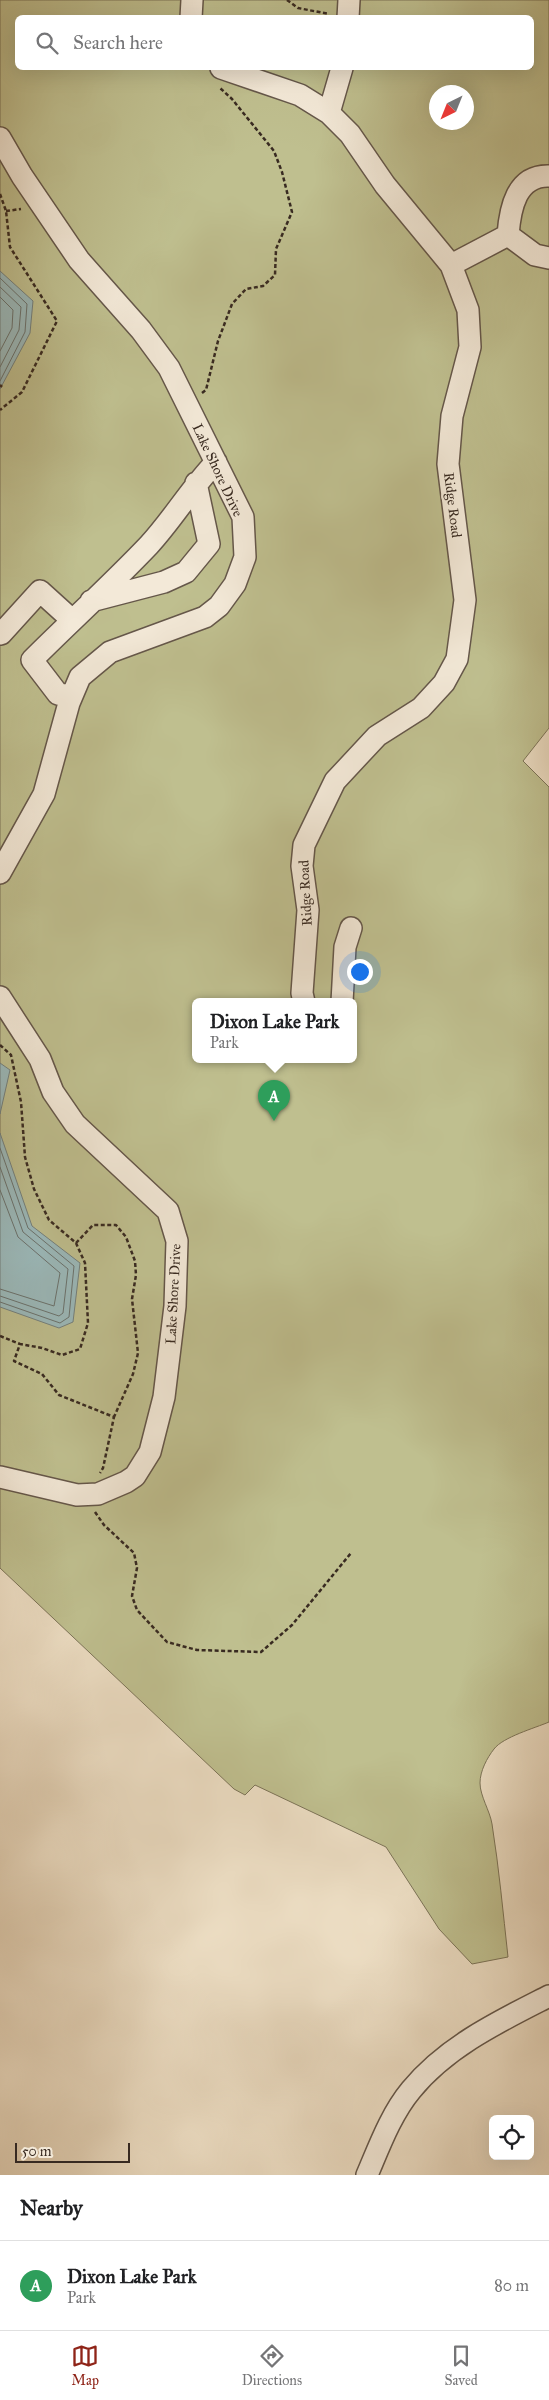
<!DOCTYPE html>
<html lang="en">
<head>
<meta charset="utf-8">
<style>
	:root { --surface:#fff; --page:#f2f2f2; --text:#202124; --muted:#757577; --line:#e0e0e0; --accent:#8f2418 }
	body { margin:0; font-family:"IM FELL Great Primer",serif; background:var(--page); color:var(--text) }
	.controls { position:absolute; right:15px; bottom:15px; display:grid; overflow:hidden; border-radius:8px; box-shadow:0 5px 20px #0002 }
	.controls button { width:45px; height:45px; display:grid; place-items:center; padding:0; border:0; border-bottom:1px solid var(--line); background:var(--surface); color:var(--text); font:25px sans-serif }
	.compass { position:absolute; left:429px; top:85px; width:45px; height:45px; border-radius:50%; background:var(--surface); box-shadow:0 5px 20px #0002; rotate:223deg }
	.scale { position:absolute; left:15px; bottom:12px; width:115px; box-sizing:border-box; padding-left:5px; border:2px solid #382a21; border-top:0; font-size:14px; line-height:18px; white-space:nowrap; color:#382a21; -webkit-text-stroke:4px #f3e9d8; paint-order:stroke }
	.you { position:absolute; left:359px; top:971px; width:18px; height:18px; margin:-12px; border:4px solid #fff; border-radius:50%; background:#1a73e8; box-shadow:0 0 0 8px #1a73e833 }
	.badge { display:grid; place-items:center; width:32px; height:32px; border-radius:50%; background:var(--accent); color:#fff; font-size:16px; font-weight:700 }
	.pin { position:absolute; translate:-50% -41px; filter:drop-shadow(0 1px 2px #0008) }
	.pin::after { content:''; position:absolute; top:26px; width:18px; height:15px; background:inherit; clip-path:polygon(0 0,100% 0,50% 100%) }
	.popup { position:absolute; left:192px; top:998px; width:165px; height:65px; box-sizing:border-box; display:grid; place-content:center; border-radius:8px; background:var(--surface); filter:drop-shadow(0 1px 4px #0005); font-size:16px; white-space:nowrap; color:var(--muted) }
	.popup b { font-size:19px; color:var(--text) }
	.popup::after { content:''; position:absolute; left:50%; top:100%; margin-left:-10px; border:10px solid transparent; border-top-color:var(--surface) }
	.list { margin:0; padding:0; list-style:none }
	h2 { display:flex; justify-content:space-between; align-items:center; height:65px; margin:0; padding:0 20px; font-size:21px }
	h2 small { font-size:16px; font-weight:400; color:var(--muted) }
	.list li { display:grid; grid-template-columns:32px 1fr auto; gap:15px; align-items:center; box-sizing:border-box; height:90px; padding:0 20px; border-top:1px solid var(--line) }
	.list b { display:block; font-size:19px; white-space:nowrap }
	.list p { margin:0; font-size:16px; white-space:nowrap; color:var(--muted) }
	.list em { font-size:16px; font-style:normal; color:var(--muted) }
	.icon { flex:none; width:28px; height:28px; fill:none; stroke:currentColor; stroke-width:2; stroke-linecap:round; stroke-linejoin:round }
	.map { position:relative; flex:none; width:549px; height:2175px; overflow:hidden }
	.search { position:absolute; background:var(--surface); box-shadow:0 5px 20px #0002; left:15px; right:15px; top:15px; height:55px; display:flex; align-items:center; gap:12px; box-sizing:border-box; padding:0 18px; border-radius:8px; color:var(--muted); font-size:19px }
	.sheet { height:155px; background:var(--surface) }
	nav { display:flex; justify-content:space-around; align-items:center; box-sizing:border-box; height:70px; border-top:1px solid var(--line); background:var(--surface); font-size:14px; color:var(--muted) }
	nav a { display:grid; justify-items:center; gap:2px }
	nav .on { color:var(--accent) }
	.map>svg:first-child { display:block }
	.green { fill:#bfbf8f; stroke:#7c7458; fill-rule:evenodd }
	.water { fill:#9bbabc; stroke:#73807e }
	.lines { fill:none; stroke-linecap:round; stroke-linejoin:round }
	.shore { stroke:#6a726e; stroke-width:1 }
	.minor-casing { stroke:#65574a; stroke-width:24 }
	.path { stroke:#382a21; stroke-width:2.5; stroke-dasharray:4 2.5; stroke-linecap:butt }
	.minor { stroke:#f3e9d8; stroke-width:21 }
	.labels { text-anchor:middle; stroke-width:4.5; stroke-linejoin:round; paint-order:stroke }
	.street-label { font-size:14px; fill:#382a21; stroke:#f3e9d8 }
</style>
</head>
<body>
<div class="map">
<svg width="549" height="2175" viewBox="0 0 549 2175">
	<rect width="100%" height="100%" fill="#ecddc3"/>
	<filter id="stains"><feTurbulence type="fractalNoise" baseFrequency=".004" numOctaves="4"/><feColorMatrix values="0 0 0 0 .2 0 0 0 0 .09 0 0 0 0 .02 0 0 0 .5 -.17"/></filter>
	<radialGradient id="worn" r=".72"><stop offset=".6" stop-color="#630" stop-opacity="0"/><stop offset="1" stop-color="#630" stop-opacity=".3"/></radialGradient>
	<path class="green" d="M0 0H549V728L523 761 549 787V1722C535 1728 503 1737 494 1749 487 1758 480 1771 480 1783 480 1796 490 1811 492 1824 499 1868 503 1912 508 1957L472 1964 439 1929 386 1847 255 1785 245 1795 234 1789 0 1568ZM18 18H532V68H18ZM436 92H466V122H436ZM195 1002H353V1060H195Z"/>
	<path class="water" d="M0 271 33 301 30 333 0 389Z
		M0 1063 10 1070 0 1114Z
		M0 1133 32 1226 80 1263 73 1322 59 1328 0 1307Z"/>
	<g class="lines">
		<path class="shore" d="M0 278 27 304 25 332 0 381
			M0 287 21 307 19 330 0 367
			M0 297 13 310 12 328 0 351
			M0 1148 28 1228 74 1266 69 1317 60 1323 0 1302
			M0 1167 23 1232 68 1269 63 1313 59 1316 0 1296
			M0 1190 18 1237 60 1273 54 1306 0 1289"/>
		<g class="minor-casing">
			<path id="minor" d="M191 18 192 0
				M348 18 349 0
				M221 68 300 95 329 113 350 134 385 185 451 265 468 310 470 347 452 416 448 464 465 600 457 659 444 683 421 708 377 736 335 781 304 845 302 866 308 910 302 993 304 1002
				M329 113 342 68
				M0 138 22 176 79 260 141 330 169 368 243 517 245 557 235 584 219 606 205 617 110 652 80 677 69 703 44 794 0 873
				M549 176C516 175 510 209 508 235L535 255 549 258
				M451 265 508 235
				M91 601 164 582 186 572 209 544 196 483
				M1 634 40 591 72 620
				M72 696 58 694 32 660C70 622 111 585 149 545 173 519 191 488 216 462
				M0 997 40 1059 53 1092 75 1124 168 1211 177 1241 175 1306 164 1397 150 1452 135 1476 126 1482 98 1494 77 1495 0 1477
				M342 1002 345 947 351 928
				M367 2175C379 2147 391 2114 411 2090 447 2046 500 2021 549 1996"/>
		</g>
		<path class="path" d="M287 0 298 8 329 14
			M0 194 6 211 10 247 57 321 22 392 0 410
			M6 211 21 209
			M0 385 2 387
			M202 393 206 390 218 341 232 304 246 289 263 286 275 275 276 249 292 212 282 172 274 151 232 99 220 88
			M0 1045 11 1055 21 1102 25 1157 34 1189 49 1220 76 1243 85 1263 88 1323 80 1349 62 1355 42 1348 20 1344 14 1361 42 1374 59 1395 114 1417 103 1468 100 1473
			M76 1243 93 1225H116L126 1237 135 1261 136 1275 132 1299 138 1353 133 1374 114 1417
			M0 1336 20 1344
			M95 1512 104 1525 134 1553 137 1568 132 1596 137 1610 167 1642 197 1650 261 1652 292 1625 351 1553"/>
		<use href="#minor" class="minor"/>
	</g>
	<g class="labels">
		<g class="street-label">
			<text transform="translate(218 470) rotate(65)" y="5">Lake Shore Drive</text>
			<text transform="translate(453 505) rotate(83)" y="5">Ridge Road</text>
			<text transform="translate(305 893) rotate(-93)" y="5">Ridge Road</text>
			<text transform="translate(173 1294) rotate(-87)" y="5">Lake Shore Drive</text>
		</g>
	</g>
	<rect width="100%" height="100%" filter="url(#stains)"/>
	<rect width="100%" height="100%" fill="url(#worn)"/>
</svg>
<div class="controls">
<button><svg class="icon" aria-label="locate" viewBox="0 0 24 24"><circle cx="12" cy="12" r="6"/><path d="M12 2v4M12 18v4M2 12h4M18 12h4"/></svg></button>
</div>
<svg class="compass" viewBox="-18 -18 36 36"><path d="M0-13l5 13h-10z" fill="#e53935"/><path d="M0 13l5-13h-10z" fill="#757577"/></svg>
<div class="scale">50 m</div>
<div class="you"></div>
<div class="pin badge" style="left:274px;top:1121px;background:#2e9e5b">A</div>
<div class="popup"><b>Dixon Lake Park</b>Park</div>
<div class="search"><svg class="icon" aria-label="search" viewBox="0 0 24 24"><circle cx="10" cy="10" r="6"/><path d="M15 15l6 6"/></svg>Search here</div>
</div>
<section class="sheet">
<h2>Nearby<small></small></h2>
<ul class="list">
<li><span class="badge" style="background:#2e9e5b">A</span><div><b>Dixon Lake Park</b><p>Park</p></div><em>80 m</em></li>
</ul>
</section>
<nav>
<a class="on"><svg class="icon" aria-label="map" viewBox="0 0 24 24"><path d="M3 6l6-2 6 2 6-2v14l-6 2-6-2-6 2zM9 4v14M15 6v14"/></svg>Map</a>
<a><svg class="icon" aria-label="directions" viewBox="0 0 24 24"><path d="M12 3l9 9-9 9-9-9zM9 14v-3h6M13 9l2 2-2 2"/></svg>Directions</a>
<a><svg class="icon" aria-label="saved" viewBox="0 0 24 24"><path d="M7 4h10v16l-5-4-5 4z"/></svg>Saved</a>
</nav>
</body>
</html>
